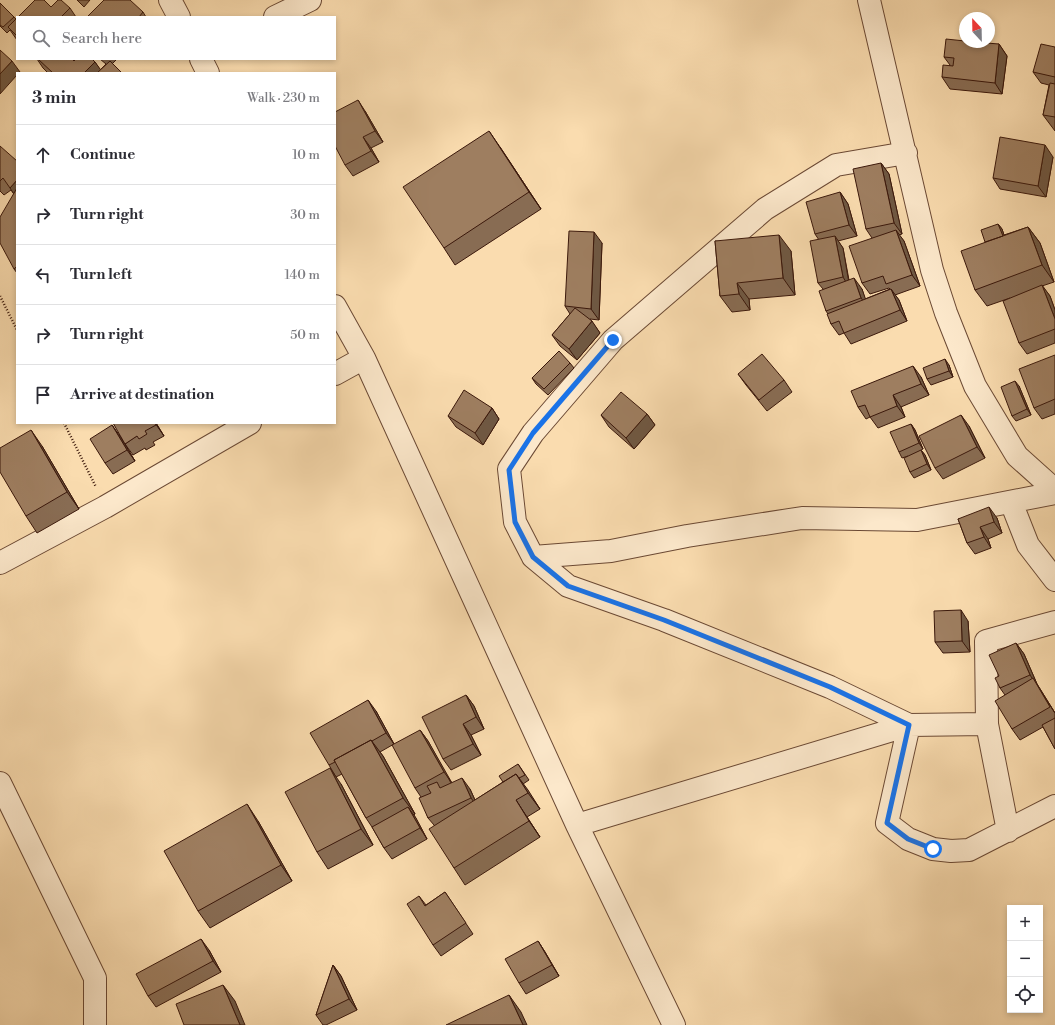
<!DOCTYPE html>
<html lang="en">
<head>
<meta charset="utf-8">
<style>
	:root { --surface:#fff; --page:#f2f2f3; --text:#2b2b33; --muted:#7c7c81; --line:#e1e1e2 }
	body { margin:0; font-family:"Libre Bodoni",serif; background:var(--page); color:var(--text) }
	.controls { position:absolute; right:12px; bottom:12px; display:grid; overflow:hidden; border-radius:0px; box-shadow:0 2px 6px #0003 }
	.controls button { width:36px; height:36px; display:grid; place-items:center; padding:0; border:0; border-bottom:1px solid var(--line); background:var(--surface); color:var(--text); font:20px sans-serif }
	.compass { position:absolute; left:959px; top:12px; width:36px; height:36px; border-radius:50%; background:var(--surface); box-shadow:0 2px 6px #0003; rotate:338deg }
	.stop { position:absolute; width:12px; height:12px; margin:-9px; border:3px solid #1a73e8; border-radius:50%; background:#fff }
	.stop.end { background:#1a73e8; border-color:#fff; box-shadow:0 1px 4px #0008 }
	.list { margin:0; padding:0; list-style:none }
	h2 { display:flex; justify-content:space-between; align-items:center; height:52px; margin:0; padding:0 16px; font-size:17px }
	h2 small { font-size:13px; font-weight:400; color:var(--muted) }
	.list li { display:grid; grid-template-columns:26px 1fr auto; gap:12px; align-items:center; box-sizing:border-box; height:60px; padding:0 16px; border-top:1px solid var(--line) }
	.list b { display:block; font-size:15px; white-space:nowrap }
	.list em { font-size:13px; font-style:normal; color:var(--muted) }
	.icon { flex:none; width:22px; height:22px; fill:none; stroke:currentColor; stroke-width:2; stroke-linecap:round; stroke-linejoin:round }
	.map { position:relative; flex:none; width:1055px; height:1025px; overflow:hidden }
	.search { position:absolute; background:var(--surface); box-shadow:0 2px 6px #0003; left:16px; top:16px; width:320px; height:44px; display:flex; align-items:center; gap:10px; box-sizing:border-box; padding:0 14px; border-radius:0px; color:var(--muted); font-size:15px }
	.panel { position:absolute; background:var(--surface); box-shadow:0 2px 6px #0003; left:16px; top:72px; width:320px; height:352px; border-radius:0px }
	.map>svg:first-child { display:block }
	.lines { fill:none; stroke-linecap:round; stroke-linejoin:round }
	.street-casing { stroke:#6b4934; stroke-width:24 }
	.path { stroke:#3b180b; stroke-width:2.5; stroke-dasharray:1 2; stroke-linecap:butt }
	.street { stroke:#fce8cb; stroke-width:22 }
	.wall { fill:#886c53; stroke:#3b180b }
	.shaded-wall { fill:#6f5843; stroke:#3b180b }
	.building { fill:#9e7e60; stroke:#3b180b }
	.route { stroke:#1a73e8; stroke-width:5 }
</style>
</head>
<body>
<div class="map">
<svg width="1055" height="1025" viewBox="0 0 1055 1025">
	<rect width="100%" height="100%" fill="#fadcaf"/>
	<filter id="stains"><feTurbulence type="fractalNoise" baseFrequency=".005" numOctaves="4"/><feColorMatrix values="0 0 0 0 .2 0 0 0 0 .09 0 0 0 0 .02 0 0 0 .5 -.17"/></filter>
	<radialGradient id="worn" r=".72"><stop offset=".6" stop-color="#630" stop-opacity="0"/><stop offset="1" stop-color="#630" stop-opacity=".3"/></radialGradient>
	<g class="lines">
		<g class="street-casing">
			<path id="street" d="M170 0 179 17
				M869 0 932 270 946 313 975 386 1017 456 1055 490
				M275 17 310 0
				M201 59 208 73
				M906 153 836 165 765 209 613 340 533 433 509 469 515 522 533 557 568 586 664 620 830 687 909 725 987 724
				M335 306 364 358 577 825 674 1025
				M335 374 364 358
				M1011 502 1028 545 1055 580
				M533 557 611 551 687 536 802 518 917 520 1055 493
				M0 563 105 507 250 423
				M0 783 95 978V1025
				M577 825 909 725 887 823 908 839 933 849 951 851 969 850 1055 806
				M1008 831 987 724 986 641 1055 622"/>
		</g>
		<path class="path" d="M0 296 17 330
			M64 423 96 487"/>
		<use href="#street" class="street"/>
	</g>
	<path class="wall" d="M77 0H90L84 7Z
		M0 3 16 19 17 18V40L10 30 7 33 0 26Z
		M51 7 70 8 76 17H18Z
		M143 12 146 17H87Z
		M999 44 1007 56 1002 94 950 89 942 77 950 65 944 57Z
		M1055 47V131L1043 115 1049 85 1041 83 1033 72Z
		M37 59H72L74 61 95 62 100 70 106 64 100 59H117L112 64 122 73H48L43 68Z
		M365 111 383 142 371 148 379 162 353 176 345 165Z
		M0 147 14 194 11 190 4 195 0 191Z
		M500 147 541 209 455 265 444 248Z
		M1053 157 1046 197 1000 189 993 178Z
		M881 163 889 174 902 234 899 235 904 241 920 286 895 295 899 300 907 321 851 344 844 333 839 335 831 324 828 314 826 311 823 289 818 283 819 240 815 234 840 192 848 204 857 236 838 241 843 248 849 280 862 289 865 299 890 289 889 288 870 294 862 283 872 238 866 229Z
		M998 224 1002 229 1004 235 1028 227 1040 243 1054 282 1042 286 1050 296 1055 310V343L1027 354 1019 343 1010 298 987 306 975 290Z
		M715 241 791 251 795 295 749 299 750 310 732 312 720 296Z
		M602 243 599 320 590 319 600 333 577 360 560 346 552 335 570 314 565 306Z
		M1055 355V414L1042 419 1034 408Z
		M570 363 574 368 548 395 536 384 532 378Z
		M949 365 953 377 931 385 927 379Z
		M738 374 784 380 792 392 767 411 746 385Z
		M921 377 929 395 901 407 905 417 878 428 870 417 866 419 858 407Z
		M1019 386 1031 415 1016 421 1012 416Z
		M492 408 499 419 483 445 456 427 448 416Z
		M647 414 655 425 634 449 609 427 601 415Z
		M156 423 164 436 153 442 155 445 146 450 145 448 133 455 125 444Z
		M911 424 915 430 923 449 921 450 925 455 931 470 914 478 910 472 908 456 902 458 899 452Z
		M969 426 985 458 943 479 935 468Z
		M120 436 135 461 113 474 105 463Z
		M42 446 79 509 37 533 26 516Z
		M997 518 1002 533 988 539 991 548 975 554 967 543 958 519Z
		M968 621 970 652 943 653 935 642Z
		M1016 643 1024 654 1037 684 1055 713V749L1043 727 1020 740 1012 729 1005 695 1000 688 999 676Z
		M466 695 474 706 484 729 471 735 481 755 451 770 443 759Z
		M376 711 394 744 380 752 383 756 415 814 414 815 427 839 392 859 384 848 372 827 366 818 342 774 336 777 329 765Z
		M420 730 428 741 451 783 470 789 475 800 503 782 518 764 529 780 523 784 540 809 527 817 540 837 465 885 454 868 434 825 428 818 421 797 415 788Z
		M341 784 373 845 328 869 317 852Z
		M258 821 292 881 210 928 198 911Z
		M445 892 473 934 441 956 433 945 419 896 426 905Z
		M538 941 545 952 559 976 526 994 519 983Z
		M209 950 221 972 156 1007 148 996Z
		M333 965 341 976 357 1010 326 1025H323L316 1015Z"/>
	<path class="shaded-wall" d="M999 44 1007 56 1002 94 995 83Z
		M12 61 20 72 19 73H17V75L0 94V74Z
		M95 62 103 73H84Z
		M358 100 365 111 383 142 375 131Z
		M489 131 500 147 541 209 529 192Z
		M363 137 371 148 379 162 371 151Z
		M1045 145 1053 157 1046 197 1038 186Z
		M881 163 889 174 902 234 894 223Z
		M17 180V199L10 188Z
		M840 192 848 204 857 236 849 225Z
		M998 224 1002 229 1009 250 1005 244Z
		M1028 227 1040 243 1054 282 1042 265Z
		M896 230 904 241 920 286 912 275Z
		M594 232 602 243 599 320 591 309Z
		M779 235 791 251 795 295 783 278Z
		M835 236 843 248 850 289 843 277Z
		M17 266V273L14 269Z
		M854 278 862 289 869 309 861 298Z
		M737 283 749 299 750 310 739 294Z
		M1042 285 1050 296 1055 310V319Z
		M891 289 899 300 907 321 900 310Z
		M592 321 600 333 577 360 569 349Z
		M945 359 949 365 953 377 949 371Z
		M913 366 921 377 929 395 921 384Z
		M1015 381 1019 386 1031 415 1027 409Z
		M893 395 901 407 905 417 897 406Z
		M492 408 499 419 483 445 475 433Z
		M647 414 655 425 634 449 626 438Z
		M961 415 969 426 985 458 977 447Z
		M155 423H156L164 436Z
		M911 424 915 430 923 449 919 443Z
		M112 425 120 436 135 461 127 450Z
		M31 430 42 446 79 509 67 492Z
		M921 450 925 455 931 470 927 464Z
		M989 507 997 518 1002 533 994 522Z
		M980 527 988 539 991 548 984 537Z
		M961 610 968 621 970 652 962 641Z
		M1016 643 1024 654 1037 684 1055 713 1030 675Z
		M466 695 474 706 484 729 476 717Z
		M368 700 376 711 394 744 386 733Z
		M463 724 471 735 481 755 473 744Z
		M420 730 428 741 452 783 444 772Z
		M371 740 383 756 415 814 403 798Z
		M330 768 341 784 373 845 361 829Z
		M516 774 528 790 540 809 528 793Z
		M462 778 470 789 479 809 471 798Z
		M516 800 527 817 540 837 529 821Z
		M247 804 258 821 292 881 281 865Z
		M408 807 416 818 427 839 420 828Z
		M201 939 209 950 221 972 213 961Z
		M538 941 545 952 559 976 552 965Z
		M333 965 341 976 357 1010 349 999Z
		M223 985 235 1001 245 1025H240Z
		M509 995 521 1012 527 1025H523Z"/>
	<path class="building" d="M35 0H44L51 7 58 0H61L70 8 61 17H18Z
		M104 0H130L143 12 139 17H87Z
		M0 3 14 17 3 27 0 25Z
		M17 18V36L8 27Z
		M946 39 965 41V42H974L999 44 995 83 942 77 943 65 953 66 954 58 944 57Z
		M1041 44 1055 47V77L1033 72Z
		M0 50 12 61 0 74Z
		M38 59H72L74 61 76 59H92L95 62 84 73H53Z
		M110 61 122 73H97Z
		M1050 83 1055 84V117L1043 115Z
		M358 100 375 131 363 137 371 151 345 165 335 146V112Z
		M489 131 529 192 444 248 403 187Z
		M1000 137 1045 145 1038 186 993 178Z
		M0 146 17 161V180L10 188 3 178 0 181Z
		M881 163 894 223 866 229 853 169Z
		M17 188V266L14 269 0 243V217Z
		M840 192 849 225 815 234 806 202Z
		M998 224 1003 236 985 242 981 230Z
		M1028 227 1042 265 975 290 961 251Z
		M896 230 912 275 886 284 883 276 862 283 849 246Z
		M569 231 594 232 591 309 565 306Z
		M779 235 783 278 737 283 739 294 720 296 715 241Z
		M835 236 843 277 818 283 810 241Z
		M854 278 861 298 826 311 819 291Z
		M1042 285 1055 319V329L1019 343 1003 301Z
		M891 289 900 310 844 333 839 321 831 324 827 314Z
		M575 308 592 321 569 349 552 335Z
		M559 351 570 363 544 389 532 378Z
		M762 354 784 380 759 400 738 374Z
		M1055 355V399L1034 408 1019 369Z
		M945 359 949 371 927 379 923 368Z
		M913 366 921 384 893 395 897 406 870 417 865 405 858 407 851 391Z
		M1015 381 1027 409 1012 416 1001 387Z
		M464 390 492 408 475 433 448 416Z
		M621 392 647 414 626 438 601 415Z
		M961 415 977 447 935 468 919 436Z
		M113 423H155L156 425 145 431 147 434 139 439 137 436 125 444Z
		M911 424 919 443 899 452 890 432Z
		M112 425 127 450 105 463 90 439Z
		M31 430 67 492 26 516 0 472V448Z
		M921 450 927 464 910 472 904 458Z
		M989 507 994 522 980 527 984 537 967 543 958 519Z
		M961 610 962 641 935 642 934 611Z
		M1016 643 1030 675 1000 688 995 678 999 676 989 655Z
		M1033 678 1050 707 1012 729 995 701Z
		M466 695 476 717 463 724 473 744 443 759 422 717Z
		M368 700 386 733 372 741 371 740 334 760 335 762 329 765 310 733Z
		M1055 718V749L1042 725Z
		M420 730 444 772 415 788 392 745Z
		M371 740 403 798 366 818 334 760Z
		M518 764 525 775 519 778 516 774 503 782 499 776Z
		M330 768 361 829 317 852 285 792Z
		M516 774 528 793 516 800 529 821 454 868 429 829Z
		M462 778 471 798 428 818 419 798 431 793 427 786 437 782 440 788Z
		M247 804 281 865 198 911 164 851Z
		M408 807 420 828 384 848 372 827Z
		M445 892 466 923 433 945 407 904 419 896 425 906Z
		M201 939 213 961 148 996 136 974Z
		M538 941 552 965 519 983 505 959Z
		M333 965 349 999 316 1015Z
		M223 985 240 1025H184L176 1004Z
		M509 995 523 1025H446Z"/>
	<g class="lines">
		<path class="route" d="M613 340 533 433 509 470 515 522 533 557 568 586 664 620 830 687 909 725 887 823 908 839 933 849"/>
	</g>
	<rect width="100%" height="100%" filter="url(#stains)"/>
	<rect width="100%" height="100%" fill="url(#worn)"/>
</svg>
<div class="controls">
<button>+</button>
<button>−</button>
<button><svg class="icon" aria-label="locate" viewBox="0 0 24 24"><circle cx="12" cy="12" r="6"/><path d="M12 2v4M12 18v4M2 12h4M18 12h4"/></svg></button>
</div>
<svg class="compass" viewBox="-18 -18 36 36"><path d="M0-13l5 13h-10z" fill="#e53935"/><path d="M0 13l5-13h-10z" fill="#7c7c81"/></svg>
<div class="stop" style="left:933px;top:849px"></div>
<div class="stop end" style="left:613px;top:340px"></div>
<div class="search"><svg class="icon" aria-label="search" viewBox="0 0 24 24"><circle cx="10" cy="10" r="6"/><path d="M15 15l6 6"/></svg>Search here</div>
<section class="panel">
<h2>3 min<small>Walk · 230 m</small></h2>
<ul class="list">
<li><svg class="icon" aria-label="ahead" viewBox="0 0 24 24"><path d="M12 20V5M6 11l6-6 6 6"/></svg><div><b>Continue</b></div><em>10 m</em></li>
<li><svg class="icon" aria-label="right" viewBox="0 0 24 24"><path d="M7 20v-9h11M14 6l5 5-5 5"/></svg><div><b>Turn right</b></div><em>30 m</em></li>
<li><svg class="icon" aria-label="left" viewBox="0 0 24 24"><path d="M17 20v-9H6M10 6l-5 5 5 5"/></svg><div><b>Turn left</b></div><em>140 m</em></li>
<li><svg class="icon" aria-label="right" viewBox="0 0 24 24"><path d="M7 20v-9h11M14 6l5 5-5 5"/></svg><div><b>Turn right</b></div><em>50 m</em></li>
<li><svg class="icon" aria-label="arrive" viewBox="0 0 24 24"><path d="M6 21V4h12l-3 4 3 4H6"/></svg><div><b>Arrive at destination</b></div></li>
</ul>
</section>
</div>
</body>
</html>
